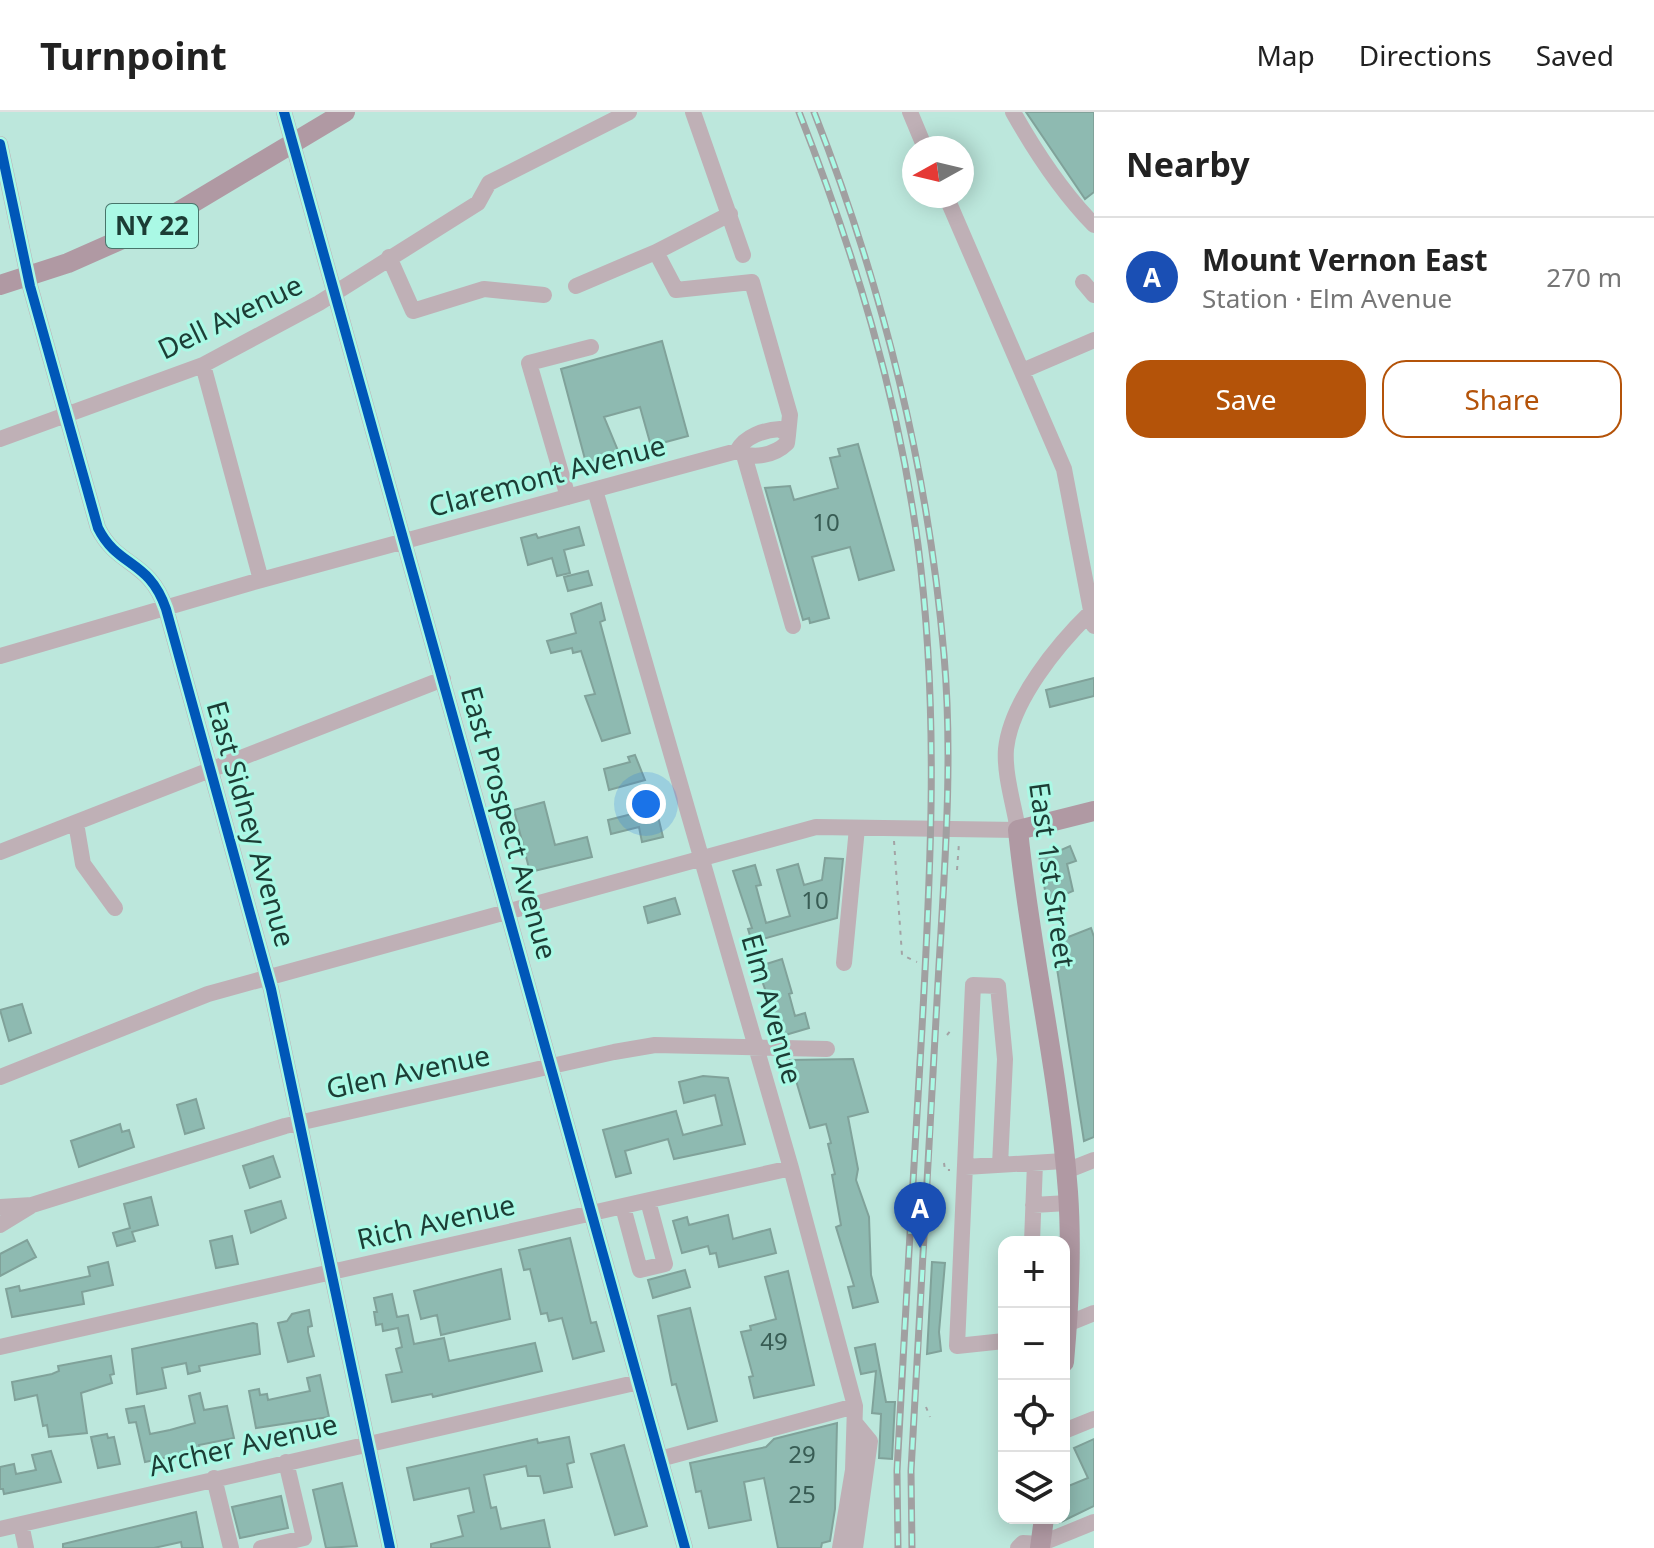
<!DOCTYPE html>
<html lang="en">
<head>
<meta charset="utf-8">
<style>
	:root { --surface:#fff; --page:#f6f6f6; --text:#222; --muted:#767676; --line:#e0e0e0; --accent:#b45309 }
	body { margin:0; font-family:"Noto Sans",sans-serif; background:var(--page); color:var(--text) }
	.controls { position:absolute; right:24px; bottom:24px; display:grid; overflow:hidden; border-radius:16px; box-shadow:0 4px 20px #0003 }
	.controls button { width:72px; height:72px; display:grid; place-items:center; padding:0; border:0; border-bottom:2px solid var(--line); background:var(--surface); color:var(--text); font:40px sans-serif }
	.compass { position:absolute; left:902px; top:24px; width:72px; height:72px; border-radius:50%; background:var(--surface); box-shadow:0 4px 20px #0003; rotate:262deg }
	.you { position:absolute; left:646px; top:692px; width:28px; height:28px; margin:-20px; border:6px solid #fff; border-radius:50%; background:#1a73e8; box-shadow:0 0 0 12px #1a73e833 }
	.badge { display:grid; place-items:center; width:52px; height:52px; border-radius:50%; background:var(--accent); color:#fff; font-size:26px; font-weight:700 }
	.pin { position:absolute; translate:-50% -66px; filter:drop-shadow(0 2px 4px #0008) }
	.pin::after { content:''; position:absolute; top:42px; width:28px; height:24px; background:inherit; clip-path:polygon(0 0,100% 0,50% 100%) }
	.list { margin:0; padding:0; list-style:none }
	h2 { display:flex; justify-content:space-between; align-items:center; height:104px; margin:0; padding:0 32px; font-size:34px }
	h2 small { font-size:26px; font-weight:400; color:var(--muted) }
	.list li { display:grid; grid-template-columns:52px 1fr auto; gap:24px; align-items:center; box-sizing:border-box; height:120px; padding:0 32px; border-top:2px solid var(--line) }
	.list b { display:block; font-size:30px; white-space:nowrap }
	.list p { margin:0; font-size:26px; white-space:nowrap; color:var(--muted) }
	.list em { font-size:26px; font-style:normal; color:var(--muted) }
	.actions { display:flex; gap:16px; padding:24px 32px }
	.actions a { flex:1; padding:18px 0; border:2px solid var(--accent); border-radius:24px; text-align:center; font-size:28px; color:var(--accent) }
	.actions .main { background:var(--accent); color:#fff }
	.icon { flex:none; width:44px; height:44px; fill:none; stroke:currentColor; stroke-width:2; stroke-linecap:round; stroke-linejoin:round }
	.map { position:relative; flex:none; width:1094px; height:1436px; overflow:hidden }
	header { display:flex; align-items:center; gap:48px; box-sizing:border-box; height:112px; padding:0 40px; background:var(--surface); border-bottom:2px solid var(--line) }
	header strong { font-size:38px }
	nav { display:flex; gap:44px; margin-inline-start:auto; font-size:28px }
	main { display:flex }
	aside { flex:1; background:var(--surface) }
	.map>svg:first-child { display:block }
	.building { fill:#8ebab1; stroke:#80a29a; stroke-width:2 }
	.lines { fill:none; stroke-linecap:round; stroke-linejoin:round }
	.path { stroke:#a3a3a5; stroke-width:2; stroke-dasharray:4 6; stroke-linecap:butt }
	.minor { stroke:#bfb0b6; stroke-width:16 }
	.major { stroke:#b099a3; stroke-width:20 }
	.rail-casing { stroke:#a1a0a1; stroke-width:7 }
	.rail { stroke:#aaf9e5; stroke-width:4; stroke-dasharray:12; stroke-linecap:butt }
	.cycleway-casing { stroke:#aaf9e5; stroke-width:15 }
	.cycleway { stroke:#0057b8; stroke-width:10 }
	.labels { text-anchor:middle; stroke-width:6; stroke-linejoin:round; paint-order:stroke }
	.number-label { font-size:24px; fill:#385c54 }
	.shield { fill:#aaf9e5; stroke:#47756a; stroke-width:2 }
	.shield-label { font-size:26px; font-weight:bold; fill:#1c3d35 }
	.street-label { font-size:28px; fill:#1c3d35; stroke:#aaf9e5 }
</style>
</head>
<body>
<header>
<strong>Turnpoint</strong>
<nav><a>Map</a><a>Directions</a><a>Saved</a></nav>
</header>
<main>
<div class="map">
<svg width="1094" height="1436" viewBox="0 0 1094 1436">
	<rect width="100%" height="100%" fill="#bce7dc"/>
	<path class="building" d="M1026 0H1094V80L1085 87Z
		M662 229 688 324 651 334 640 295 604 305 619 341 586 351 561 257Z
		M858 332 894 458 859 468 850 435 812 445 829 506 810 511 809 506 803 508 765 376 790 374 794 388 838 376 830 346 840 344 838 337Z
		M579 415 584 433 564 438 570 461 557 464 552 446 528 453 521 426 536 422 538 426Z
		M588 459 592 473 568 479 564 465Z
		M601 491 605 508 600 510 630 621 602 629 585 584 595 582 581 539 573 541 572 536 551 541 547 529 576 521 571 502Z
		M1094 566V584L1050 595 1046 578Z
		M635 643 645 668 609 678 604 657 630 650 628 645Z
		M544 690 555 733 587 725 592 745 530 760 514 698Z
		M656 696 663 725 642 730 639 715 611 722 608 708Z
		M1070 734 1076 749 1067 752 1073 779 1047 790 1039 743 1049 740 1050 743Z
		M825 746 843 747 837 806 752 830 748 817 752 816 733 759 755 753 761 773 756 774 766 811 790 804 777 758 798 752 804 773 822 768Z
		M675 786 680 802 648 811 644 795Z
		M1091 816 1094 825V1025L1084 1029 1053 831Z
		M782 847 792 881 789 882 795 904 805 901 809 916 782 924 757 855Z
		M22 892 31 921 9 929 0 898Z
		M853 947 868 1000 848 1005 858 1057 856 1068 869 1105 871 1163 878 1190 853 1196 848 1175 854 1174 836 1115 841 1113 832 1063 835 1062 828 1032 831 1031 826 1012 810 1016 790 948Z
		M703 964 728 966 745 1032 674 1047 668 1027 625 1039 631 1061 616 1065 603 1018 676 999 683 1023 722 1013 715 983 684 991 679 970Z
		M196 987 204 1016 185 1022 177 993Z
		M120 1012 122 1020 129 1018 134 1035 79 1055 71 1029Z
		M273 1044 280 1065 250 1076 243 1054Z
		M151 1085 158 1113 132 1120 135 1129 117 1134 113 1121 130 1116 124 1092Z
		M281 1089 286 1106 251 1121 245 1099Z
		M728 1103 733 1127 770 1117 776 1141 719 1155 716 1141 710 1142 708 1134 682 1141 673 1109 687 1105 689 1113Z
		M232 1124 238 1152 216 1156 210 1129Z
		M570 1126 591 1211 596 1210 604 1239 573 1247 562 1206 549 1209 547 1201 541 1202 530 1157 524 1158 519 1138Z
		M27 1128 36 1145 0 1164V1142Z
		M108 1150 113 1173 82 1180 84 1192 12 1205 6 1177 19 1174 20 1179 90 1164 88 1155Z
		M932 1150 945 1151 939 1220 941 1239 927 1242Z
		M501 1157 510 1207 441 1223 437 1203 421 1207 414 1179Z
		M685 1158 690 1175 653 1186 648 1168Z
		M788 1159 814 1273 754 1286 749 1265 753 1264 741 1220 751 1218 750 1214 776 1207 765 1165Z
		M392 1182 397 1205 408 1203 414 1232 444 1226 449 1249 535 1231 542 1259 433 1285 432 1282 392 1290 386 1263 402 1260 396 1237 402 1235 398 1216 383 1219 382 1212 376 1213 374 1200H377L374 1186Z
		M690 1196 717 1309 688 1317 676 1272 672 1273 658 1204Z
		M309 1198 312 1214 308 1215V1220L314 1244 288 1250 278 1211 287 1209 292 1202Z
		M253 1211 257 1212 260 1242 199 1254 200 1259 188 1262 186 1251 162 1256 166 1276 137 1282 132 1237Z
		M875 1232 886 1290H895L892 1347 879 1346 881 1302 872 1301 876 1259 861 1262 855 1236Z
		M111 1244 114 1262 110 1263 112 1271 81 1281 87 1321 49 1325 47 1313 43 1314 37 1283 15 1288 12 1270 52 1262 59 1259 58 1254Z
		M320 1263 329 1305 256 1316 249 1279 259 1277 260 1283 267 1282 268 1288 310 1279 307 1266Z
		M200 1281 204 1298 227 1294 234 1326 199 1333 200 1338 145 1350 136 1310 129 1311 126 1297 144 1294 150 1322 170 1318 195 1311 189 1284Z
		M837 1311 835 1397 830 1429 822 1431 821 1436H778L764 1366 744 1370 751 1408 709 1416 701 1379 696 1380 690 1351 766 1335 774 1327Z
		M107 1322 108 1326 114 1325 120 1352 98 1356 91 1325Z
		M569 1325 574 1350 567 1352 572 1375 544 1381 540 1364H528L526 1354 484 1363 491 1396 496 1395 501 1417 544 1408 550 1436H431V1432L463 1424 458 1404 474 1400 469 1376 414 1388 407 1356 537 1327 538 1331Z
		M1094 1327V1394L1063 1409 1066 1375 1088 1366 1074 1336Z
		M624 1333 647 1414 615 1423 591 1342Z
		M51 1339 61 1370 4 1382 3 1377H0V1355L14 1352 16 1362 36 1358 32 1343Z
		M342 1371 357 1434 326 1436 313 1378Z
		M281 1384 288 1416 240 1426 232 1395Z
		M196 1400 203 1436H182L181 1430 154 1436H63V1432Z"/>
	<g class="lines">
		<path class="path" d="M894 729 902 843 917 850
			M957 758 959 731
			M947 923 952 917
			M944 1051 945 1058H950
			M926 1295 930 1305
			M999 1384 1004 1390"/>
		<path class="minor" d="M284 0 685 1436
			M693 0 743 143
			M910 0 925 36
			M1013 0C1036 41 1061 79 1094 113
			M0 32 30 174 98 416C118 456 149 447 166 497L271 877 390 1436
			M946 84 1064 357 1094 514
			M656 140 676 178 752 170 790 303 788 323
			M389 145 413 199 484 177 544 183
			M1083 170 1094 183
			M576 174 656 140 730 102
			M203 253 261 468
			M1022 259 1094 228
			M0 327 203 253 319 191 478 91 489 71 629 0
			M744 343 793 514
			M595 378 791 1056 855 1294 853 1358 840 1436
			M568 385 529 251 591 235
			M0 544 261 468 737 339C753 348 775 343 787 331L788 323 780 317C764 318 745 324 737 339
			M76 711 83 752 115 796
			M0 740 443 567
			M844 851 857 716
			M0 965 208 882 816 715 1018 718C1014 693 1004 662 1006 637 1011 589 1058 532 1091 500
			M1000 1053 1005 947 998 874 973 873 957 1234 1004 1229
			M965 1055 1064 1049
			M1066 1059 1094 1048
			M1033 1093 1068 1091
			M0 1095 32 1093 285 1014 614 940 655 933 827 937
			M623 1095 640 1158 665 1152 648 1089
			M0 1113 31 1094
			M1032 1130 1035 1051
			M1067 1212 1094 1201
			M0 1235 791 1056
			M1064 1319 1094 1307
			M660 1347 855 1294
			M214 1366 231 1436
			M21 1412 26 1436
			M0 1417 639 1270
			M261 1436 304 1426 286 1350
			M855 1436 870 1329 856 1312
			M1018 1436 1023 1431 1040 1432 1094 1410"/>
		<path class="major" d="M0 173 68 151 161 110 345 0
			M1064 1250C1069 1194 1072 1136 1068 1080 1059 958 1030 839 1018 718L1094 699
			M1040 1436 1044 1406"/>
		<g class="rail-casing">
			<path id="rail" d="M799 0C854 140 898 283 918 433 939 594 931 754 922 916 914 1064 904 1211 897 1359L898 1436
				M814 0C883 176 928 354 944 543 954 658 943 774 937 889 929 1045 920 1202 911 1359L912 1436"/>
		</g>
		<use href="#rail" class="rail"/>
		<g class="cycleway-casing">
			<path id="cycleway" d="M284 0 685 1436
				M0 32 30 174 98 416C118 456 149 447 166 497L271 877 390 1436"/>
		</g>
		<use href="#cycleway" class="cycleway"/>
	</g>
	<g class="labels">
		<g class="number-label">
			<text x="826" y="419">10</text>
			<text x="815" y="797">10</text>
			<text x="774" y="1238">49</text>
			<text x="802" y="1351">29</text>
			<text x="802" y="1391">25</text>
		</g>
		<rect class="shield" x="106" y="92" width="92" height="44" rx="6"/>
		<g class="shield-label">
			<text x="152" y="123">NY 22</text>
		</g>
		<g class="street-label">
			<text transform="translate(230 205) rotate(-26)" y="10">Dell Avenue</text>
			<text transform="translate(547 364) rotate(-15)" y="10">Claremont Avenue</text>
			<text transform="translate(509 711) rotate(74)" y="10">East Prospect Avenue</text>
			<text transform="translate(251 712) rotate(74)" y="10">East Sidney Avenue</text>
			<text transform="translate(1052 763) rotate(82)" y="10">East 1st Street</text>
			<text transform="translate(772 897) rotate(74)" y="10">Elm Avenue</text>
			<text transform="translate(408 960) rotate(-12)" y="10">Glen Avenue</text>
			<text transform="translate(436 1110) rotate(-13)" y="10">Rich Avenue</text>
			<text transform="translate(243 1333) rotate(-13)" y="10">Archer Avenue</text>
		</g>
	</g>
</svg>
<div class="controls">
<button>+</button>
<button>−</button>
<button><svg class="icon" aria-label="locate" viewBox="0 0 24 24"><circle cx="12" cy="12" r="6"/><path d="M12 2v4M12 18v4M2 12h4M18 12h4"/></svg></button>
<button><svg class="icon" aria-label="layers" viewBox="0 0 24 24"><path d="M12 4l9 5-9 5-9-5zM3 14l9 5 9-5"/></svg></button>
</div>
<svg class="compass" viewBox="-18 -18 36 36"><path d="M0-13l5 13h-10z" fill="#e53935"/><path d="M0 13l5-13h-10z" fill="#767676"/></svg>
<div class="you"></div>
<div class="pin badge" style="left:920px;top:1136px;background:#1a4fb4">A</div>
</div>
<aside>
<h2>Nearby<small></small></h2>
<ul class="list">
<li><span class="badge" style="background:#1a4fb4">A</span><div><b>Mount Vernon East</b><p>Station · Elm Avenue</p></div><em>270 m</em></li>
</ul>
<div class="actions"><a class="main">Save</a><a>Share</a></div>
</aside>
</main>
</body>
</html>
